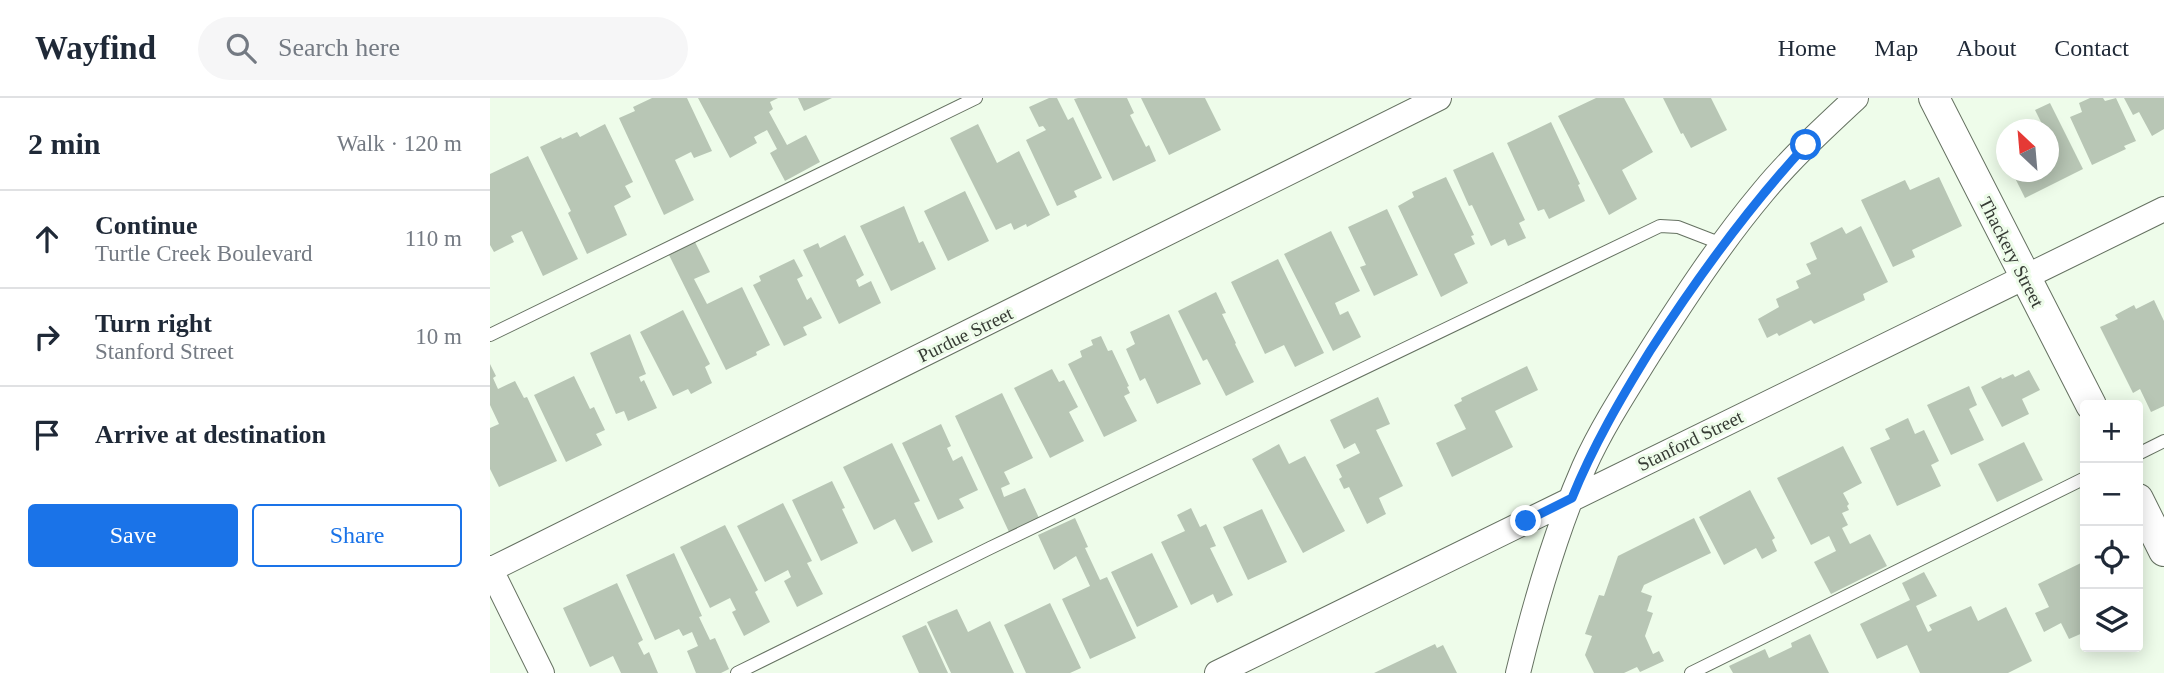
<!DOCTYPE html>
<html lang="en">
<head>
<meta charset="utf-8">
<style>
	:root { --surface:#fff; --page:#f6f6f7; --text:#1f2937; --muted:#747a83; --line:#e0e1e3; --accent:#1a73e8 }
	body { margin:0; font-family:Georgia,serif; background:var(--page); color:var(--text) }
	.controls { position:absolute; right:21px; bottom:21px; display:grid; overflow:hidden; border-radius:7px; box-shadow:0 4px 18px #0003 }
	.controls button { width:63px; height:63px; display:grid; place-items:center; padding:0; border:0; border-bottom:2px solid var(--line); background:var(--surface); color:var(--text); font:35px sans-serif }
	.compass { position:absolute; left:1506px; top:21px; width:63px; height:63px; border-radius:50%; background:var(--surface); box-shadow:0 4px 18px #0003; rotate:334deg }
	.stop { position:absolute; width:21px; height:21px; margin:-16px; border:5px solid #1a73e8; border-radius:50%; background:#fff }
	.stop.end { background:#1a73e8; border-color:#fff; box-shadow:0 2px 7px #0008 }
	.list { margin:0; padding:0; list-style:none }
	h2 { display:flex; justify-content:space-between; align-items:center; height:91px; margin:0; padding:0 28px; font-size:30px }
	h2 small { font-size:23px; font-weight:400; color:var(--muted) }
	.list li { display:grid; grid-template-columns:46px 1fr auto; gap:21px; align-items:center; box-sizing:border-box; height:98px; padding:0 28px; border-top:2px solid var(--line) }
	.list b { display:block; font-size:26px; white-space:nowrap }
	.list p { margin:0; font-size:23px; white-space:nowrap; color:var(--muted) }
	.list em { font-size:23px; font-style:normal; color:var(--muted) }
	.actions { display:flex; gap:14px; padding:21px 28px }
	.actions a { flex:1; padding:16px 0; border:2px solid var(--accent); border-radius:7px; text-align:center; font-size:24px; color:var(--accent) }
	.actions .main { background:var(--accent); color:#fff }
	.icon { flex:none; width:38px; height:38px; fill:none; stroke:currentColor; stroke-width:2; stroke-linecap:round; stroke-linejoin:round }
	.map { position:relative; flex:none; width:1674px; height:575px; overflow:hidden }
	header { display:flex; align-items:center; gap:42px; box-sizing:border-box; height:98px; padding:0 35px; background:var(--surface); border-bottom:2px solid var(--line) }
	header strong { font-size:33px }
	nav { display:flex; gap:38px; margin-inline-start:auto; font-size:24px }
	.search { width:490px; height:63px; background:var(--page); display:flex; align-items:center; gap:18px; box-sizing:border-box; padding:0 24px; border-radius:38px; color:var(--muted); font-size:26px }
	main { display:flex }
	aside { flex:1; background:var(--surface) }
	.map>svg:first-child { display:block }
	.building { fill:#b8c6b5 }
	.lines { fill:none; stroke-linecap:round; stroke-linejoin:round }
	.service-casing { stroke:#657161; stroke-width:14 }
	.minor-casing { stroke:#657161; stroke-width:26 }
	.tertiary-casing { stroke:#657161; stroke-width:32 }
	.service { stroke:#fff; stroke-width:12 }
	.minor { stroke:#fff; stroke-width:24 }
	.tertiary { stroke:#fff; stroke-width:30 }
	.route { stroke:#1a73e8; stroke-width:9 }
	.labels { text-anchor:middle; stroke-width:6; stroke-linejoin:round; paint-order:stroke }
	.street-label { font-size:19px; fill:#363b34; stroke:#eefcea }
</style>
</head>
<body>
<header>
<strong>Wayfind</strong>
<div class="search"><svg class="icon" aria-label="search" viewBox="0 0 24 24"><circle cx="10" cy="10" r="6"/><path d="M15 15l6 6"/></svg>Search here</div>
<nav><a>Home</a><a>Map</a><a>About</a><a>Contact</a></nav>
</header>
<main>
<aside>
<h2>2 min<small>Walk · 120 m</small></h2>
<ul class="list">
<li><svg class="icon" aria-label="ahead" viewBox="0 0 24 24"><path d="M12 20V5M6 11l6-6 6 6"/></svg><div><b>Continue</b><p>Turtle Creek Boulevard</p></div><em>110 m</em></li>
<li><svg class="icon" aria-label="right" viewBox="0 0 24 24"><path d="M7 20v-9h11M14 6l5 5-5 5"/></svg><div><b>Turn right</b><p>Stanford Street</p></div><em>10 m</em></li>
<li><svg class="icon" aria-label="arrive" viewBox="0 0 24 24"><path d="M6 21V4h12l-3 4 3 4H6"/></svg><div><b>Arrive at destination</b></div></li>
</ul>
<div class="actions"><a class="main">Save</a><a>Share</a></div>
</aside>
<div class="map">
<svg width="1674" height="575" viewBox="0 0 1674 575">
	<rect width="100%" height="100%" fill="#eefcea"/>
	<path class="building" d="M162 0H197L222 53 204 60 201 54 185 62 204 102 174 117 129 20 145 13 143 9Z
		M208 0H288L280 4 283 11 279 14 297 47 316 37 330 64 295 83 280 55 287 51 277 32 264 39 267 45 240 60Z
		M308 0H342L314 13Z
		M559 0H567L578 22 583 19 612 80 584 93 587 99 567 108 536 42 556 32 553 28 549 29 539 9Z
		M588 0H637L644 15 640 17 656 49 659 47 666 63 623 83 584 1Z
		M651 0H715L731 32 679 57Z
		M1106 0H1134L1163 54 1132 72 1147 101 1119 117 1068 18Z
		M1173 0H1221L1237 32 1201 50 1193 35 1191 36Z
		M1600 0H1613L1615 3 1626 0 1646 43 1634 48 1636 51 1602 67 1580 19 1592 14 1589 5Z
		M1634 0H1674V31L1662 38 1649 14 1643 17Z
		M1560 5 1593 71 1535 100 1522 74H1559V32H1555L1545 12Z
		M1061 24 1090 86 1088 87 1095 103 1059 121 1054 111 1048 113 1017 45Z
		M115 26 143 84 135 88 141 99 124 108 137 137 97 156 78 115 81 113 50 49 71 39 72 41 87 34 90 39Z
		M488 26 507 65 529 53 560 117 537 129 536 126 524 132 521 125 506 132 460 40Z
		M1003 54 1035 122 1029 125 1036 140 1018 148 1015 141 1001 148 982 107 979 108 963 72Z
		M38 58 88 161 53 178 32 133 21 138 24 144 4 154 0 147V76Z
		M956 79 984 137 981 138 985 146 964 156 978 185 951 199 908 108 924 99 922 94Z
		M1449 79 1472 128 1422 152 1425 159 1403 169 1371 102 1415 82 1420 92Z
		M475 93 499 143 458 163 434 113Z
		M414 108 429 145 433 143 446 171 401 193 370 128Z
		M897 111 928 177 884 198 870 169 876 167 858 129Z
		M1371 128 1398 184 1373 196 1375 202 1324 226 1321 222 1289 238 1287 235 1277 240 1268 221 1289 209 1286 201 1309 190 1306 183 1321 176 1316 166 1327 161 1320 145 1352 129 1356 136Z
		M841 133 870 193 845 205 850 217 858 213 871 239 843 253 794 156Z
		M355 137 374 177 366 182 369 189 381 183 391 205 349 226 313 152 328 145 330 150Z
		M205 144 220 174 204 181 217 206 252 189 280 247 266 254 267 257 236 272 179 157Z
		M304 161 313 178 307 181 317 202 321 199 332 220 313 229 317 237 294 248 263 187 271 183 269 178Z
		M788 161 834 255 805 269 794 247 775 256 741 184Z
		M726 194 736 215 732 216 746 245 745 246 764 284 736 298 717 261 713 263 688 213Z
		M1664 202 1674 223V308L1661 314 1650 291 1643 295 1610 229 1628 221 1625 217 1644 207 1646 211Z
		M193 212 220 266 215 269 222 285 201 296 198 291 183 298 150 234Z
		M679 216 711 286 667 306 655 280 650 283 636 251 645 246 640 234Z
		M140 236 156 276 149 279 151 284 154 282 167 310 138 323 134 313 126 316 100 255Z
		M611 238 618 253 622 252 639 288 637 289 640 295 634 298 647 323 614 339 578 266 592 259 590 253 603 247 601 242Z
		M0 266 6 278 3 280 8 291 25 283 34 300 37 299 67 363 9 389 0 371V330L9 326 0 307Z
		M1037 268 1048 292 1005 313 1023 349 962 379 946 345 976 331 964 307 972 303 971 300Z
		M562 271 569 284 574 282 588 309 579 314 594 343 560 360 524 290Z
		M1539 272 1550 292 1532 301 1539 316 1512 329 1491 289 1511 279 1512 281 1523 276 1525 279Z
		M84 278 100 311 104 309 115 332 106 336 112 347 76 364 44 297Z
		M1479 288 1487 307 1479 311 1494 342 1461 357 1437 307Z
		M512 295 543 360 514 374 520 386 511 390 514 399 535 390 549 420 519 434 465 318Z
		M888 299 900 326 886 332 913 388 889 400 896 416 877 426 859 389 854 391 849 381 852 379 846 367 870 355 865 345 854 351 840 322Z
		M1418 320 1425 336 1434 332 1449 363 1441 367 1451 388 1407 408 1380 350 1400 341 1395 331Z
		M451 326 461 348 457 350 463 363 472 358 488 392 469 401 474 410 448 422 412 345Z
		M1534 344 1553 382 1507 404 1488 366Z
		M402 345 430 403 424 405 443 444 422 454 405 421 384 432 353 369Z
		M789 346 799 366 815 358 855 433 813 455 762 361Z
		M1353 348 1372 385 1353 395 1359 406 1357 408 1359 412 1352 415 1358 427 1352 430 1360 446 1380 436 1397 468 1341 496 1324 464 1346 453 1339 438 1321 447 1287 380Z
		M342 383 355 410 352 411 368 445 331 463 302 402Z
		M1260 392 1285 440 1282 442 1287 453 1272 461 1266 450 1234 467 1209 419Z
		M293 405 322 463 317 465 333 496 307 509 294 483 301 479 298 472 275 484 247 428Z
		M701 410 710 429 716 426 726 448 720 450 743 497 727 505 723 496 701 507 671 444 695 433 687 417Z
		M772 411 797 464 758 482 733 429Z
		M585 420 598 449 595 450 610 482 617 479 646 540 600 561 572 501 600 488 586 458 564 472 548 437Z
		M1204 420 1221 455 1154 487 1151 494 1162 498 1157 513 1163 515 1155 538 1163 556 1169 553 1174 563 1150 574 1147 569 1134 575H1104L1095 557 1102 538 1095 536 1109 497 1114 498 1128 458Z
		M235 427 268 492 265 494 280 524 254 538 242 514 246 512 240 500 220 510 190 449Z
		M184 455 212 518 209 519 220 542 225 540 239 571 231 575H206L197 553 208 548 202 534 193 538 189 531 165 542 136 477Z
		M662 455 688 509 647 529 621 474Z
		M1595 463V534L1579 541 1571 525 1554 534 1545 515 1559 509 1548 486Z
		M1434 474 1447 498 1426 508 1438 534 1442 532 1439 527 1481 508 1488 523 1516 509 1542 563 1518 575H1430L1417 547 1387 561 1370 526 1420 502 1412 485Z
		M127 485 153 542 148 545 154 557 159 554 168 575H131L123 558 100 569 73 510Z
		M560 505 591 570 580 575H536L514 527Z
		M467 511 478 534 500 523 524 575H461L437 524Z
		M436 527 458 575H429L412 538Z
		M1320 536 1339 575H1243L1239 568 1275 551 1279 560 1302 549 1301 545Z
		M945 546 947 550 953 547 967 575H884Z"/>
	<g class="lines">
		<g class="service-casing">
			<path id="service" d="M0 237 486 0
				M1648 356 1674 343
				M247 575 500 450 1170 128 1188 129 1232 146
				M1201 575 1595 380"/>
		</g>
		<g class="minor-casing">
			<path id="minor" d="M0 470 52 575
				M0 472 949 0
				M727 575 1674 111
				M1028 575C1045 505 1065 435 1094 369 1112 329 1137 291 1160 254 1195 199 1231 144 1273 94 1301 60 1334 30 1366 0"/>
		</g>
		<g class="tertiary-casing">
			<path id="tertiary" d="M1444 0 1601 307
				M1648 401 1674 453"/>
		</g>
		<use href="#service" class="service"/>
		<use href="#minor" class="minor"/>
		<use href="#tertiary" class="tertiary"/>
	</g>
	<g class="lines">
		<path class="route" d="M1036 423 1082 400C1103 348 1131 300 1160 253 1207 180 1257 111 1316 47"/>
	</g>
	<g class="labels">
		<g class="street-label">
			<text transform="translate(1522 154) rotate(63)" y="7">Thackery Street</text>
			<text transform="translate(475 236) rotate(-26)" y="7">Purdue Street</text>
			<text transform="translate(1200 342) rotate(-26)" y="7">Stanford Street</text>
		</g>
	</g>
</svg>
<div class="controls">
<button>+</button>
<button>−</button>
<button><svg class="icon" aria-label="locate" viewBox="0 0 24 24"><circle cx="12" cy="12" r="6"/><path d="M12 2v4M12 18v4M2 12h4M18 12h4"/></svg></button>
<button><svg class="icon" aria-label="layers" viewBox="0 0 24 24"><path d="M12 4l9 5-9 5-9-5zM3 14l9 5 9-5"/></svg></button>
</div>
<svg class="compass" viewBox="-18 -18 36 36"><path d="M0-13l5 13h-10z" fill="#e53935"/><path d="M0 13l5-13h-10z" fill="#747a83"/></svg>
<div class="stop" style="left:1316px;top:47px"></div>
<div class="stop end" style="left:1036px;top:423px"></div>
</div>
</main>
</body>
</html>
